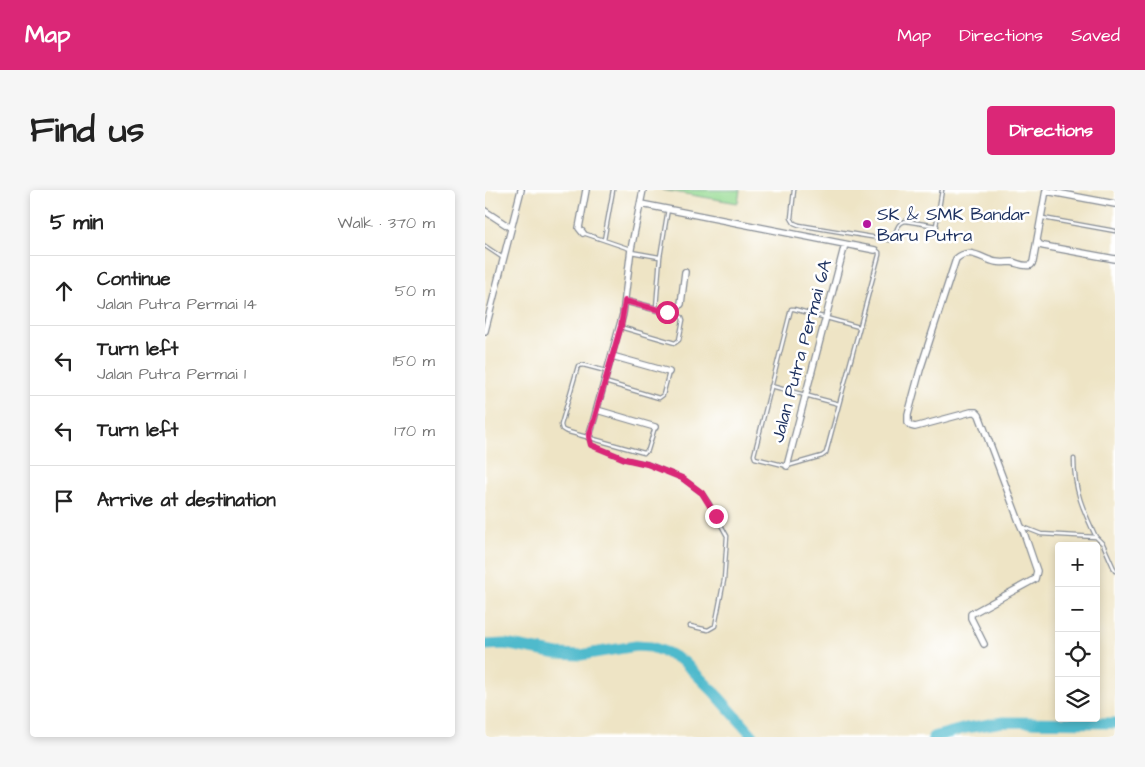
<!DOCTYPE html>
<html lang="en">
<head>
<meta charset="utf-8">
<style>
	:root { --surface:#fff; --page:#f6f6f6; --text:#222; --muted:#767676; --line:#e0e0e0; --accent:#db2777 }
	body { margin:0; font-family:"Architects Daughter",sans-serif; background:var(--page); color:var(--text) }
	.controls { position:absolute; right:15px; bottom:15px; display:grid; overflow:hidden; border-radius:5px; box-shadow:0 2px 8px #0003 }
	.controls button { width:45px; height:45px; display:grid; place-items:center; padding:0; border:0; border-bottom:1px solid var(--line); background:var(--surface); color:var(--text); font:25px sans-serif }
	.stop { position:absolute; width:15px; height:15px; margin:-11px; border:4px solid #db2777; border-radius:50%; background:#fff }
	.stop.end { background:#db2777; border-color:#fff; box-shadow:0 1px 5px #0008 }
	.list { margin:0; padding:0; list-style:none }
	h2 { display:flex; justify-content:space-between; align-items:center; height:65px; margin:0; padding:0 20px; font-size:21px }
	h2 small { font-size:16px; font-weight:400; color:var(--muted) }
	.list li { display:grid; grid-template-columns:32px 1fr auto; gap:15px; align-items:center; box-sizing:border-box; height:70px; padding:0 20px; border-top:1px solid var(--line) }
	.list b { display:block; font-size:19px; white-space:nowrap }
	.list p { margin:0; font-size:16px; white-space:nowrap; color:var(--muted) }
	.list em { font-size:16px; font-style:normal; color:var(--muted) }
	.icon { flex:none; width:28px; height:28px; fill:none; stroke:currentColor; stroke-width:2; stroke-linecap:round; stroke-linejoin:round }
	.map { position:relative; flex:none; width:630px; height:547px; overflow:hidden; border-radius:5px }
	header { display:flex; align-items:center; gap:30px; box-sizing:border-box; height:70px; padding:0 25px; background:var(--accent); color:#fff }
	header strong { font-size:24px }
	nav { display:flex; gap:28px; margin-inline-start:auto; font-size:18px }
	.intro { display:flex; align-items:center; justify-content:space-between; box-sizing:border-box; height:120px; padding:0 30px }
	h1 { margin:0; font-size:35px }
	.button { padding:12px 22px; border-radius:5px; background:var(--accent); color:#fff; font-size:18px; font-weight:700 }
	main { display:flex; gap:30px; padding:0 30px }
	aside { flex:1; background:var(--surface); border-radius:5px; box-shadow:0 2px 8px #0003 }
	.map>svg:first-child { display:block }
	.green { fill:#95da92; stroke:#588478 }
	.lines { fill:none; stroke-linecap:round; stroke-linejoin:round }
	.river { stroke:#4fbacc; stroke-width:11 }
	.service-casing { stroke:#848a92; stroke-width:5 }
	.minor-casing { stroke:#848a92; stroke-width:8 }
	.service { stroke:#fff; stroke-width:2.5 }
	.minor { stroke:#fff; stroke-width:5.5 }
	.route { stroke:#db2777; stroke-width:6 }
	.poi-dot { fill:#b5179e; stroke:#fff; stroke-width:2 }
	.labels { text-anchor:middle; stroke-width:5; stroke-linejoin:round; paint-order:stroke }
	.poi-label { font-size:18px; fill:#1b2f5e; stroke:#fff; text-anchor:start }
	.street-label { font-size:18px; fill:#1b2f5e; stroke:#fff }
</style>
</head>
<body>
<header>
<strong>Map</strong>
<nav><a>Map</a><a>Directions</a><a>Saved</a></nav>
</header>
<div class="intro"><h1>Find us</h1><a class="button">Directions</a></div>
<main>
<aside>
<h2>5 min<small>Walk · 370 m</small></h2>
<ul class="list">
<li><svg class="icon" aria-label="ahead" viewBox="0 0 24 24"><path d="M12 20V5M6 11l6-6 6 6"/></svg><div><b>Continue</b><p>Jalan Putra Permai 14</p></div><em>50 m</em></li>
<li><svg class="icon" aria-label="left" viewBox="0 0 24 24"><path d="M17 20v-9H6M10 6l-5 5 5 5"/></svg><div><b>Turn left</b><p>Jalan Putra Permai 1</p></div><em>150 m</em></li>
<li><svg class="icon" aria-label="left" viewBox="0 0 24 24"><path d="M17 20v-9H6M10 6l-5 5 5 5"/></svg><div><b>Turn left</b></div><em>170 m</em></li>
<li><svg class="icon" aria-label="arrive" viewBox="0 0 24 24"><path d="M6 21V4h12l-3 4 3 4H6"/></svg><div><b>Arrive at destination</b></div></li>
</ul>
</aside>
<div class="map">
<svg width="630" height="547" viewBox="0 0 630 547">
	<rect width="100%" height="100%" fill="#fff"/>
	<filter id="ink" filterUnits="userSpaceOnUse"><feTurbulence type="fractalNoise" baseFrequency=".02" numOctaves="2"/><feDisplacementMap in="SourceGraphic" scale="10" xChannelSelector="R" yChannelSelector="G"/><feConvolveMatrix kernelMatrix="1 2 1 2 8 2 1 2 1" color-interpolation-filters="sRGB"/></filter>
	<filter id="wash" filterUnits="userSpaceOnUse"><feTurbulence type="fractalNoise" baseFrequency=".0096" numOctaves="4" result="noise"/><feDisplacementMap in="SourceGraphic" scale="20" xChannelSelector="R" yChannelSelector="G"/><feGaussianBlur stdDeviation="1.12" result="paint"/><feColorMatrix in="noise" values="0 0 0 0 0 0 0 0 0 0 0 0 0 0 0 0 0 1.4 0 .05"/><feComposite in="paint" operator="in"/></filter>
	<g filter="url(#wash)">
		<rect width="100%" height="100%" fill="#eee4c5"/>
		<path class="green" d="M177 0H255L253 13Z"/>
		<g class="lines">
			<path class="river" d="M0 455 20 454 73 464 96 465 151 456 166 457 183 463 199 472 229 502 269 547
				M448 547 481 538 518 532 630 533"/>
		</g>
	</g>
	<g filter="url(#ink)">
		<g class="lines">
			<g class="service-casing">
				<path id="service" d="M309 0 306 28 309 33 314 35 405 50C413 47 409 34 420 31L452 36
					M558 28 630 41
					M450 42 457 0
					M98 43 145 59
					M119 50 128 0
					M0 56 18 68
					M146 62 174 67
					M171 118 175 67 183 19
					M135 137 190 153 194 150 198 130 197 127 189 124
					M374 137 309 119H306L269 265 270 268 302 276 337 266 341 263 394 65V62L391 60
					M121 181 98 175 93 176 76 235 77 239 80 241 159 263 163 260 170 237
					M120 192 174 208 178 205 184 182
					M286 196 354 214
					M104 247 106 255 140 269 163 274 197 288 217 303 224 313 242 346 239 390 230 436 223 440 205 436
					M589 269C589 300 598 320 611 347
					M538 337 556 344 611 347 618 354 630 381"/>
			</g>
			<g class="minor-casing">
				<path id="minor" d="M561 1 630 14
					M156 14 390 60
					M0 21 26 38
					M98 43 94 38 101 0
					M552 51 555 55 559 56 630 69
					M140 111 182 122H189L196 114 200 82
					M0 141 36 0
					M127 166 184 182
					M112 220 170 237
					M104 247 138 124 146 59 158 0
					M302 276 360 54
					M499 454 486 428V424L550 389 552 381 539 343 535 334 494 225 491 222H486L430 237 426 236 423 233V225L435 180 471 69C485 56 498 70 511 72 516 73 522 72 527 72 535 74 538 77 546 75L548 72 561 0"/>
			</g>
			<use href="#service" class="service"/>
			<use href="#minor" class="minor"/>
		</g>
	</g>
	<g class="lines" filter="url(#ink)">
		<path class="route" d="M182 122 140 111 136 136 104 247 106 255 140 269 162 274 197 288 217 303 231 326"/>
	</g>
	<circle class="poi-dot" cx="382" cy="34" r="5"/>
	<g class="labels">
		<g class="poi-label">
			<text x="392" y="30">SK &amp; SMK Bandar<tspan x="392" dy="21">Baru Putra</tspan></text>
		</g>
		<g class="street-label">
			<text transform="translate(316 161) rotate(-75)" y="6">Jalan Putra Permai 6A</text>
		</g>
	</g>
</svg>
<div class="controls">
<button>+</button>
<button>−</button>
<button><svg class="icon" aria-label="locate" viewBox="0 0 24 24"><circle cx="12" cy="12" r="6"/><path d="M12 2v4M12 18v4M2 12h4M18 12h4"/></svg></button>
<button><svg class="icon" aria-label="layers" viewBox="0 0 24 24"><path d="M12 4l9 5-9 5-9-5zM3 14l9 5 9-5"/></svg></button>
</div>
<div class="stop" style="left:182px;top:122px"></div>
<div class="stop end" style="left:231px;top:326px"></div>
</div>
</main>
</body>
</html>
